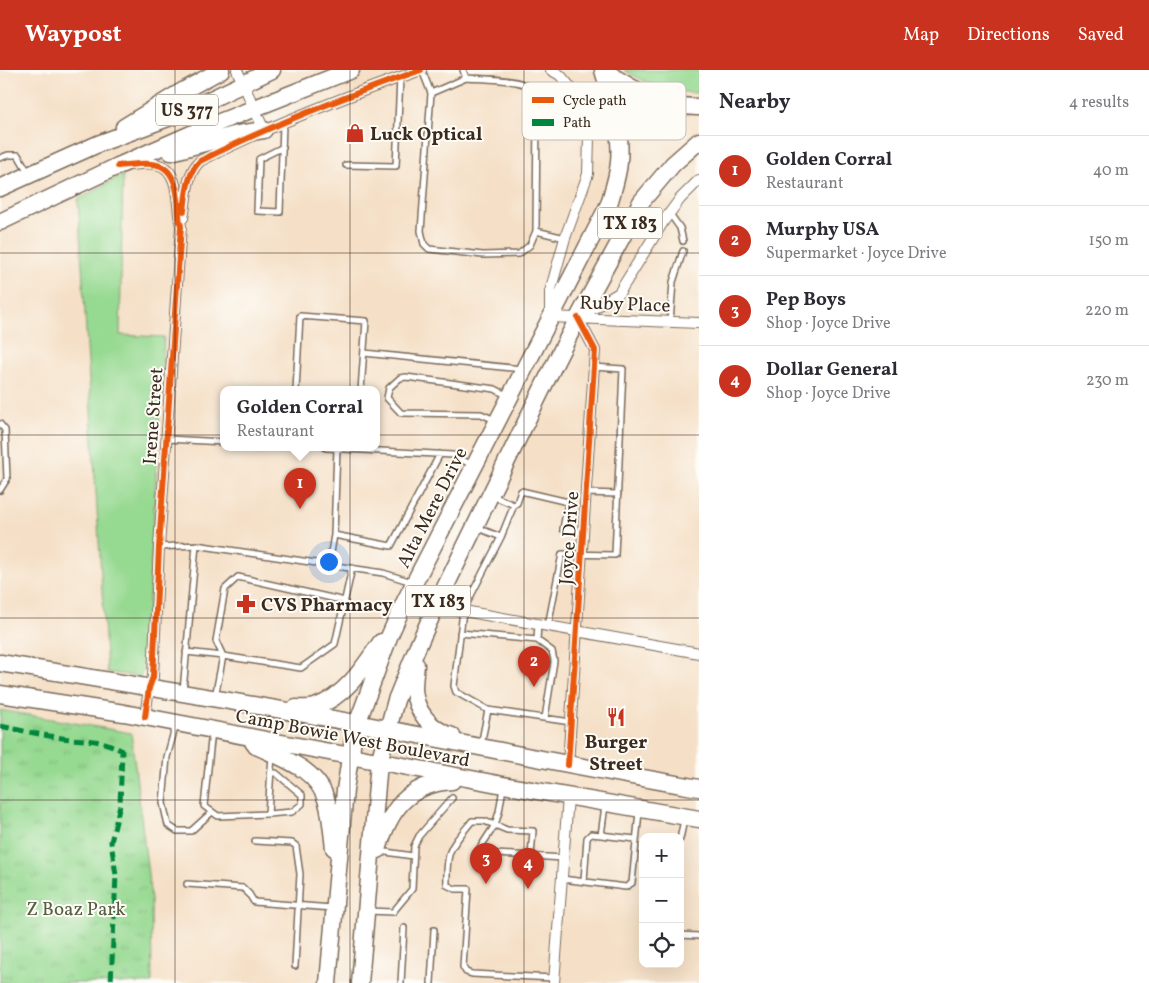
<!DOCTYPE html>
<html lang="en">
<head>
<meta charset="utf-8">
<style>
	:root { --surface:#fff; --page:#f2f2f3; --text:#2b2b33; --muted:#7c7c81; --line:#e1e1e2; --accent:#c8321e }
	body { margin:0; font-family:Vollkorn,serif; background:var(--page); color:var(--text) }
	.controls { position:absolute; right:15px; bottom:15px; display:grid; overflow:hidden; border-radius:10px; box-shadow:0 5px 20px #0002 }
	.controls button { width:45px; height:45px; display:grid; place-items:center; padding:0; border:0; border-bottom:1px solid var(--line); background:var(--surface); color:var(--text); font:25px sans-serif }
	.you { position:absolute; left:328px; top:491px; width:18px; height:18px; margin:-12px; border:4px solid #fff; border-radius:50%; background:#1a73e8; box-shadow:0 0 0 8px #1a73e833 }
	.badge { display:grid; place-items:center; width:32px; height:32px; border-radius:50%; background:var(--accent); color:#fff; font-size:16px; font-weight:700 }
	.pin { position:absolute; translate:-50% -41px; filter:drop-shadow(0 1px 2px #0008) }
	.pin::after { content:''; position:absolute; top:26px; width:18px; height:15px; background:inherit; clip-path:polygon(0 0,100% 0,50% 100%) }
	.popup { position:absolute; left:220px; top:316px; width:160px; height:65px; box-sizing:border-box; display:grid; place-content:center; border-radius:10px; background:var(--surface); filter:drop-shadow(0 1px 4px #0005); font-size:16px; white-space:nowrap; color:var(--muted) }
	.popup b { font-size:19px; color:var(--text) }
	.popup::after { content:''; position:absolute; left:50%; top:100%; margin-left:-10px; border:10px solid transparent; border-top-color:var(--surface) }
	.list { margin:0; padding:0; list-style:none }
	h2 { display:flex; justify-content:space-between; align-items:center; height:65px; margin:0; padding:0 20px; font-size:21px }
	h2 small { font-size:16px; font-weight:400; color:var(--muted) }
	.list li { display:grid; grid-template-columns:32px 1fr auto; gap:15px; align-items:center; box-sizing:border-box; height:70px; padding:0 20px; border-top:1px solid var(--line) }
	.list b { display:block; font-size:19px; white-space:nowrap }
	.list p { margin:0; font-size:16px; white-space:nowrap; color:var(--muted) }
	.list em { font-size:16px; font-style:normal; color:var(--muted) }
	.icon { flex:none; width:28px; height:28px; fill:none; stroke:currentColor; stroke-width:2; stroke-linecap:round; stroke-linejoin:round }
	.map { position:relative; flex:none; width:699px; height:913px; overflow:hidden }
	header { display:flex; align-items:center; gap:30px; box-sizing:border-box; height:70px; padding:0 25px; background:var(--accent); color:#fff }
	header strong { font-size:24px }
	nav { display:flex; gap:28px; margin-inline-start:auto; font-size:18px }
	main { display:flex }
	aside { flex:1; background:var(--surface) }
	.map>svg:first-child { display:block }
	.grass { fill:#96d991; stroke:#688258 }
	.park { fill:url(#park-tufts); stroke:#688258 }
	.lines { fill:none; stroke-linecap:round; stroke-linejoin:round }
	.service-casing { stroke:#7c6a59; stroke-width:8 }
	.minor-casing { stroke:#7c6a59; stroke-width:12 }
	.primary-casing { stroke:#7c6a59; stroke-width:19 }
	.service { stroke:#fff; stroke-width:5 }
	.minor { stroke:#fff; stroke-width:10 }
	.primary { stroke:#fff; stroke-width:16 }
	.quiet { stroke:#00873e; stroke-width:5; stroke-dasharray:10 5; stroke-linecap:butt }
	.cycleway-casing { stroke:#fdfcf7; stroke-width:9 }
	.cycleway { stroke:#e8590c; stroke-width:6 }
	.grid { fill:none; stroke:#3b2a1e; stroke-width:1; stroke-opacity:0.55 }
	.labels { text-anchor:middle; stroke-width:4; stroke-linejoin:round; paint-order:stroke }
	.shield { fill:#fdfcf7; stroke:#75695f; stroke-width:1 }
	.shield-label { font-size:18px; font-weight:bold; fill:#3b2a1e }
	.poi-label { font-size:19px; font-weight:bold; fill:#3b2a1e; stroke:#fdfcf7; text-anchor:start }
	.street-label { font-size:19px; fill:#3b2a1e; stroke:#fdfcf7 }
	.park-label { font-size:19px; fill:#565f40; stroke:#fdfcf7 }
	.key { fill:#fdfcf7; stroke:#c3bdb6; stroke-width:1 }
	.key-label { font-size:14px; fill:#3b2a1e }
</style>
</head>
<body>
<header>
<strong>Waypost</strong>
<nav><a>Map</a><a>Directions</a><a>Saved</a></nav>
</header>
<main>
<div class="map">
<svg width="699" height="913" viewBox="0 0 699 913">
	<defs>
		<pattern id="park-tufts" width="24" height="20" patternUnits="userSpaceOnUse" patternTransform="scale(1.25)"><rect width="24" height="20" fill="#96d991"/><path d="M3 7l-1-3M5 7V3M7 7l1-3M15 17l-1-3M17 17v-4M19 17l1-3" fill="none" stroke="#82ba7d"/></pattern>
	</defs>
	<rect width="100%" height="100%" fill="#fdfcf7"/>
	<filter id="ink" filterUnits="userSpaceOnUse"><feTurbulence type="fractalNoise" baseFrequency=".02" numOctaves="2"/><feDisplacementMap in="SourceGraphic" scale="10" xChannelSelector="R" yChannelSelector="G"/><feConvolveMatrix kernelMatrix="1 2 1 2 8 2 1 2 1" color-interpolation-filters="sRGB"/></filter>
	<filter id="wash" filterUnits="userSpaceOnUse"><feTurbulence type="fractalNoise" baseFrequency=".0096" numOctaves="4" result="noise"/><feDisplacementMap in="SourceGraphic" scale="20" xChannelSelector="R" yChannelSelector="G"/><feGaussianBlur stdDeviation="1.12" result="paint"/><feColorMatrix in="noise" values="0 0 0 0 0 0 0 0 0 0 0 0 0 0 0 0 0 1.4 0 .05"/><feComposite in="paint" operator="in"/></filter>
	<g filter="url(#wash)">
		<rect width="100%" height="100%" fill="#f5e0c7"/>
		<path class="grass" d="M624 0H699V23C673 23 646 14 624 0Z
			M123 104 120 265 164 267 145 597 140 607 107 602 78 130Z"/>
		<path class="park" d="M0 640 131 663 151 829 152 913H0Z"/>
	</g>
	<g filter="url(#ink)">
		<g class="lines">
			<g class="service-casing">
				<path id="service" d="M422 0 431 23 421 161 424 174 429 179 483 185 519 184 530 175 536 161
					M463 0 466 8C478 9 516 9 525 15 534 20 536 29 537 38L536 161 565 168
					M431 23 466 8
					M283 54 280 142 257 141 259 89 283 77
					M0 88 8 85H18L28 102
					M346 95 396 96 400 8
					M670 144 680 158 683 171
					M670 252 673 212 683 181
					M364 283 522 299
					M296 320 300 246 366 251 361 320
					M495 350 481 344 401 343 387 328 389 318 400 308 406 307 495 319 508 326
					M0 354 5 360 7 409 0 420
					M167 369 224 372
					M326 378 453 385 472 395
					M337 378 334 465 391 476 440 384
					M586 423 618 424
					M493 426 514 435 517 433 521 421 568 432 563 459 583 462
					M478 458 501 467 463 541 454 616 456 622 488 640 481 675
					M501 467 514 435
					M159 477 196 475 383 503 412 512
					M329 494 334 465
					M538 554 537 570 552 581 554 591 545 648
					M548 556 562 484 615 485 623 299 593 297
					M460 563 537 570
					M186 582 223 586
					M223 586 216 571 225 519 238 507 345 531
					M183 621 196 475
					M215 627 223 586 301 598 335 574 352 498
					M488 640 571 652
					M176 654 167 687 163 733 168 755 177 761H191L212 742
					M212 661 204 736 218 746 268 744 272 685
					M503 718 499 742 495 755 484 751H472C450 778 446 779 447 815L455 819H468L463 897 466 902 472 904 554 908
					M605 736 601 765 635 769
					M268 744 292 742 302 734V725L276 703H270
					M680 769 684 750
					M255 771 292 773 296 776 300 804 295 896
					M379 781 413 786
					M531 786 533 761 507 760 495 755 478 781 480 783 563 788
					M562 809 626 817 632 813 639 742
					M584 811 587 768 591 764 601 765
					M187 814 243 818 249 824 254 832 332 838
					M368 841 393 842 412 819 414 776 419 766 452 728
					M680 865 699 866
					M401 913 404 858
					M431 913 434 860"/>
			</g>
			<g class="minor-casing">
				<path id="minor" d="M237 0 264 60
					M551 0 560 5 571 18 584 41 589 67 588 104 565 168 550 222V247L699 253
					M131 95C140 94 151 92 159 95 181 101 176 139 181 156L159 477 153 607 149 618 145 647
					M183 148C187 129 185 105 200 91 271 55 346 26 421 0
					M581 246 619 223 663 152 680 129 699 110
					M436 536 699 583
					M568 695 595 280 578 248
					M554 913 568 727"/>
			</g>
			<g class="primary-casing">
				<path id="primary" d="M603 0C632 19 663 38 699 37
					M124 57 179 23 221 0
					M171 82 238 64 264 60
					M0 118 98 74 184 42 272 0
					M0 152 118 96 207 57 351 0
					M0 593C129 614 259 635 387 659 491 679 595 700 699 718
					M416 595C415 603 414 612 414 619 415 641 431 660 452 666
					M0 624 124 643 503 715 699 749
					M296 638C302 638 309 639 315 637 345 627 364 597 381 572
					M253 672 256 676C284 689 318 699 327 732 331 746 332 763 334 778
					M378 780C389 740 408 714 452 711
					M328 913 345 720 353 669 357 654 389 567 405 531 609 134C613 120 618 106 619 92 622 59 612 31 603 0
					M360 913 379 692 396 630 418 576 436 536 546 311 578 248 641 132 673 94 699 71"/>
			</g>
			<use href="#service" class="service"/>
			<use href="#minor" class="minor"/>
			<use href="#primary" class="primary"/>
			<path class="quiet" d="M0 656C20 660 41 665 62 668 84 671 102 668 122 681L120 735 111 772 116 805 111 913"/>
			<g class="cycleway-casing">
				<path id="cycleway" d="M118 96C151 93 173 86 178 129 179 138 178 147 181 156L159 477 153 607 149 618 145 647
					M184 141C186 125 187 103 200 91 271 55 346 26 421 0
					M568 695 595 280 578 248"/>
			</g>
			<use href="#cycleway" class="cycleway"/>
		</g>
	</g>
	<path class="grid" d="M175 0V913M350 0V913M524 0V913M0 183H699M0 365H699M0 548H699M0 730H699"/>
	<defs>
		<g id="shop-bare" transform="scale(1.5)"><path d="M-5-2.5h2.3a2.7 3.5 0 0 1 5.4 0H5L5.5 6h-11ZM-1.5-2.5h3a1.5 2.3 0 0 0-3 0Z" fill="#c8321e" stroke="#fdfcf7" stroke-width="2.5" paint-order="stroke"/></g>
		<g id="pharmacy-bare" transform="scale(1.5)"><path d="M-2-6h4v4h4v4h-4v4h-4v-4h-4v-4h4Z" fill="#c8321e" stroke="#fdfcf7" stroke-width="2.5" paint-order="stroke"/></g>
		<g id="restaurant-bare" transform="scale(1.5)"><path d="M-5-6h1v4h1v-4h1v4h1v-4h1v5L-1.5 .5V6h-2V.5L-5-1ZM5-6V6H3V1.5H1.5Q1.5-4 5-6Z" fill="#c8321e" stroke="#fdfcf7" stroke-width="2.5" paint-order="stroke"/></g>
	</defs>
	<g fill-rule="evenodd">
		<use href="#shop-bare" x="355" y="63"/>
		<use href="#pharmacy-bare" x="246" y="534"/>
		<use href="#restaurant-bare" x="616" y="647"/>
	</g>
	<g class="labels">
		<g class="shield">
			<rect x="156" y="24.5" width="62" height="31" rx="4"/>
			<rect x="597.5" y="137.5" width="65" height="31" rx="4"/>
			<rect x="405.5" y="515.5" width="65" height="31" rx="4"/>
		</g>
		<g class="shield-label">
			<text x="187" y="46">US 377</text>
			<text x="630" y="159">TX 183</text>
			<text x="438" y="537">TX 183</text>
		</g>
		<g class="poi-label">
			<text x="370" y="70">Luck Optical</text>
			<text x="261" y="541">CVS Pharmacy</text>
			<text x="616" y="678" text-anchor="middle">Burger<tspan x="616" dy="22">Street</tspan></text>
		</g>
		<g class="street-label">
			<text transform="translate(625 233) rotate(2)" y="7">Ruby Place</text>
			<text transform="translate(152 346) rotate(-86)" y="7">Irene Street</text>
			<text transform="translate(431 437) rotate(-63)" y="7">Alta Mere Drive</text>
			<text transform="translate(568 468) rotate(-86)" y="7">Joyce Drive</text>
			<text transform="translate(353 667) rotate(11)" y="7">Camp Bowie West Boulevard</text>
		</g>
		<g class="park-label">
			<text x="76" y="845">Z Boaz Park</text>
		</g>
	</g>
	<rect x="522" y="12" width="164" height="58" rx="8" class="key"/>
	<rect x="532" y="27" width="22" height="6" fill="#e8590c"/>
	<rect x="532" y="49" width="22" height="7" fill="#00873e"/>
	<g class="key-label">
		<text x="563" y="35">Cycle path</text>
		<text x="563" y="57">Path</text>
	</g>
</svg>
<div class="controls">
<button>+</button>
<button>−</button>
<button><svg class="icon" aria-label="locate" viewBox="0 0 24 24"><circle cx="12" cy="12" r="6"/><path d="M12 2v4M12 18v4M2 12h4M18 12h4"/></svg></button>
</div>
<div class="you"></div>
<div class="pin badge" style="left:300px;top:439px">1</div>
<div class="popup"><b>Golden Corral</b>Restaurant</div>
<div class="pin badge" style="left:534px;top:617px">2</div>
<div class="pin badge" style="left:486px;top:814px">3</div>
<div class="pin badge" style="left:528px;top:819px">4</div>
</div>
<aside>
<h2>Nearby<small>4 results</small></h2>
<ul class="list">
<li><span class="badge">1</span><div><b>Golden Corral</b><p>Restaurant</p></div><em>40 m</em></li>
<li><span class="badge">2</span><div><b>Murphy USA</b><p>Supermarket · Joyce Drive</p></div><em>150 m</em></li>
<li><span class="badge">3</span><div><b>Pep Boys</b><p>Shop · Joyce Drive</p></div><em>220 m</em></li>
<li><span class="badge">4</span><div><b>Dollar General</b><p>Shop · Joyce Drive</p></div><em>230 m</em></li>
</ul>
</aside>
</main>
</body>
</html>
